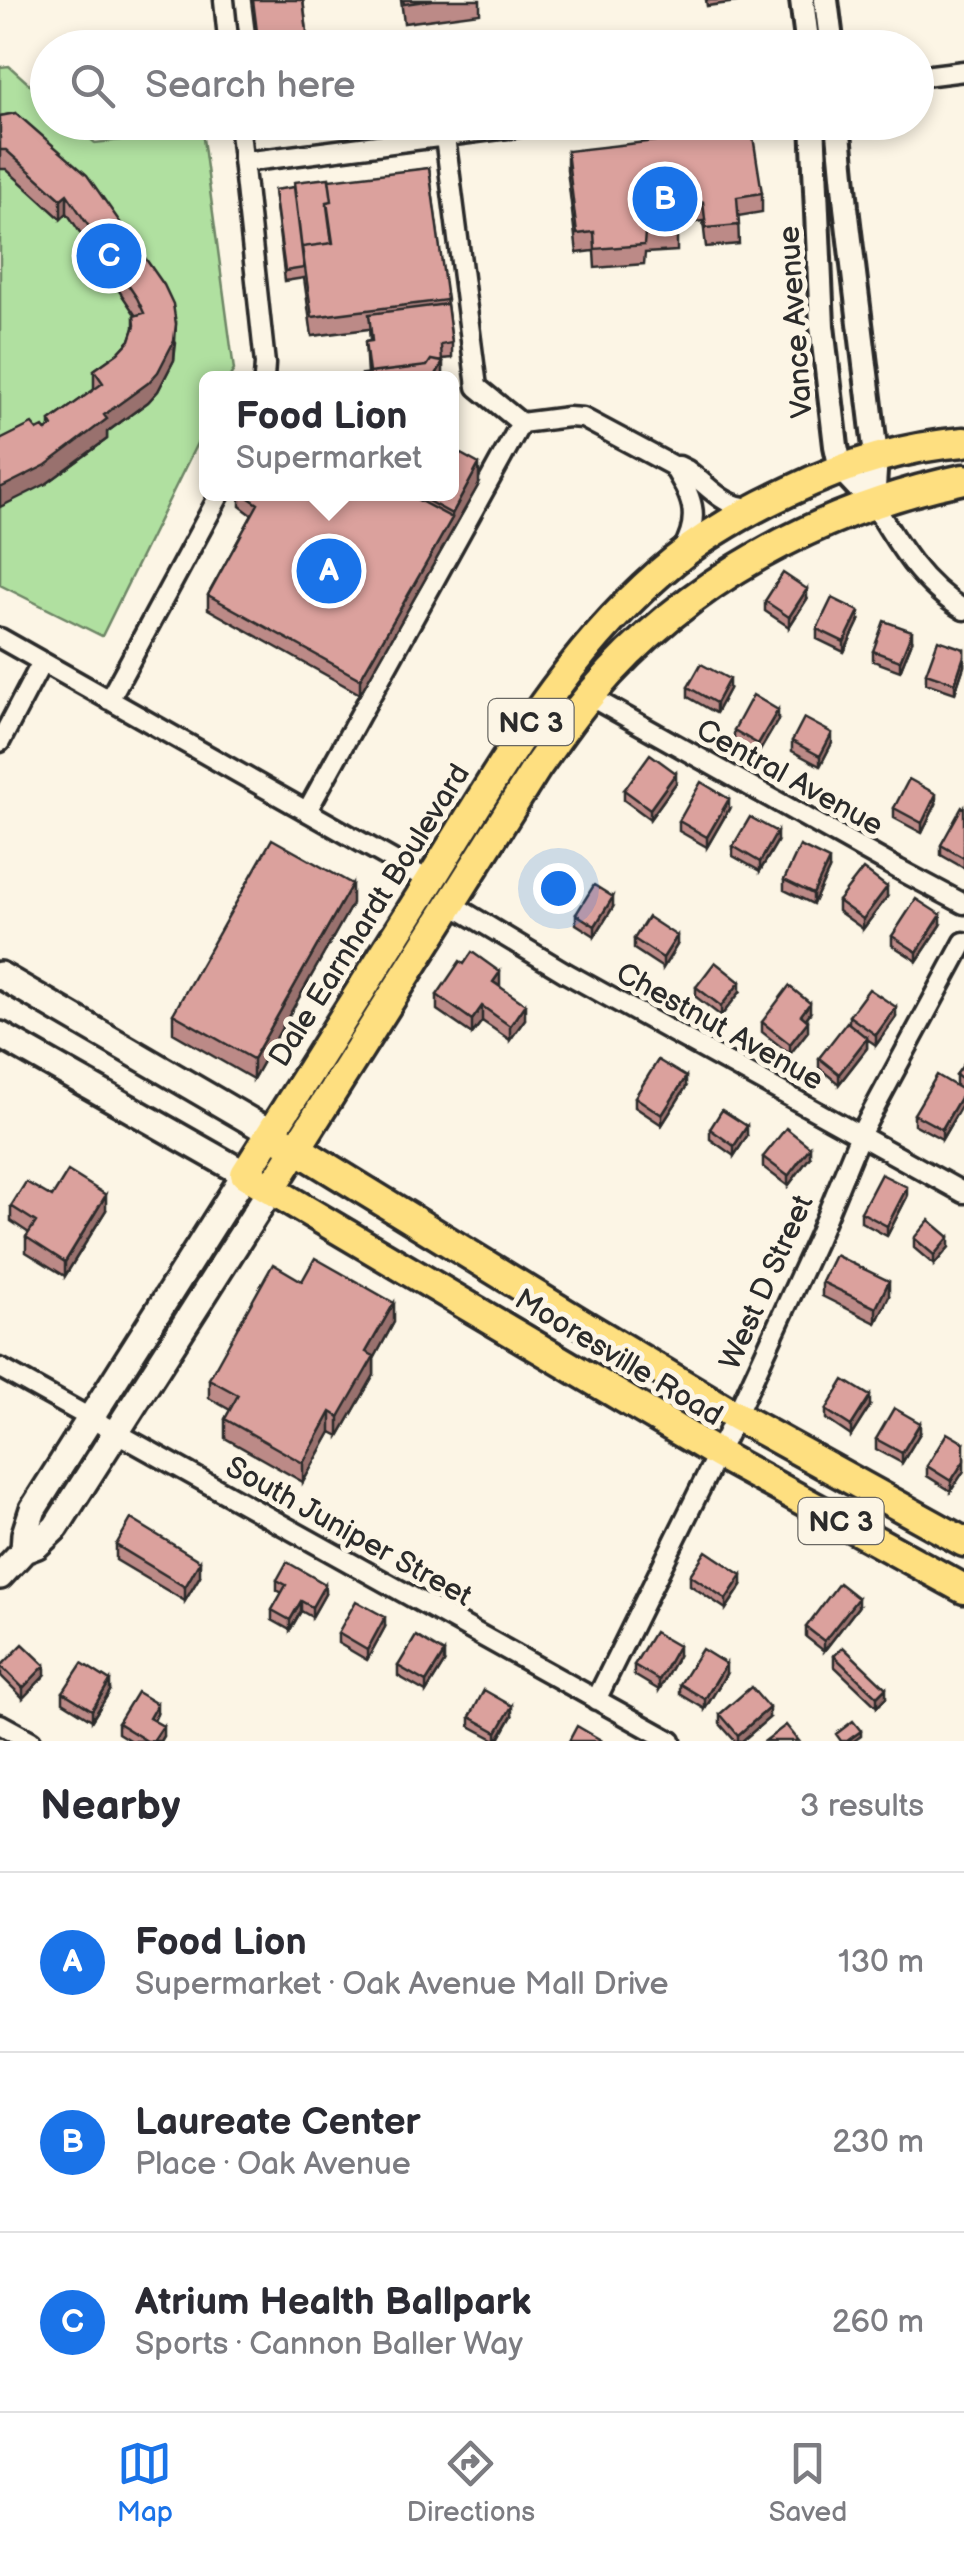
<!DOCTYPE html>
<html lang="en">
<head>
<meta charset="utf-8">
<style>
	:root { --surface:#fff; --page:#f2f2f3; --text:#2b2b33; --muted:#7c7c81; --line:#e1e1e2; --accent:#1a73e8 }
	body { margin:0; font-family:"Balsamiq Sans",sans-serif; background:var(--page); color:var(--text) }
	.you { position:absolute; left:558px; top:888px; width:35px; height:35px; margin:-25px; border:8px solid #fff; border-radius:50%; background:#1a73e8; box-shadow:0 0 0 15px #1a73e833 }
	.badge { display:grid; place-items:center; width:65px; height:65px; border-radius:50%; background:var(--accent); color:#fff; font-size:32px; font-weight:700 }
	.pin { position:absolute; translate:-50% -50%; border:5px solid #fff; box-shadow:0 2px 10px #0006 }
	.popup { position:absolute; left:199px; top:371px; width:260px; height:130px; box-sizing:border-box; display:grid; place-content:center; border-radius:15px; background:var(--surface); filter:drop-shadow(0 2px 8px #0005); font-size:32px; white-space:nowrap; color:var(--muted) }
	.popup b { font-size:38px; color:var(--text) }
	.popup::after { content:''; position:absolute; left:50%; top:100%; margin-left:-20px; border:20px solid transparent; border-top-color:var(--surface) }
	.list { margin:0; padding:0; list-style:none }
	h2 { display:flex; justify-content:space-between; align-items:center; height:130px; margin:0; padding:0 40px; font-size:42px }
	h2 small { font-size:32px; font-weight:400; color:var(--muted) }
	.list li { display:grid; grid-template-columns:65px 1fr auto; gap:30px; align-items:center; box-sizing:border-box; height:180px; padding:0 40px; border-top:2px solid var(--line) }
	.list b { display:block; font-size:38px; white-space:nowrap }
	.list p { margin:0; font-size:32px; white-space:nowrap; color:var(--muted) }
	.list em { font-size:32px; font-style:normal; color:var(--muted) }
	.icon { flex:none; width:55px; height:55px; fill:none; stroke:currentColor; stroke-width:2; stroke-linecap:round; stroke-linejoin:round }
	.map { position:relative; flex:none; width:964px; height:1741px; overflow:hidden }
	.search { position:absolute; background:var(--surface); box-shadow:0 5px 15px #0003; left:30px; right:30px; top:30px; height:110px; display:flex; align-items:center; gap:25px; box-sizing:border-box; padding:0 35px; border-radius:55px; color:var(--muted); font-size:38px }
	.sheet { height:670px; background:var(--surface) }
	nav { display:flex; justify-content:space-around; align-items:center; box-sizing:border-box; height:140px; border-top:2px solid var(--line); background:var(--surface); font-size:28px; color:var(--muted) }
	nav a { display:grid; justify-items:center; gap:5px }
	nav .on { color:var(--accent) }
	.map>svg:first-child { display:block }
	.green { fill:#b0e0a0; stroke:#6e8666; stroke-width:2.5 }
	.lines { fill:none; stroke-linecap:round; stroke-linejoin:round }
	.minor-casing { stroke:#2b2b2b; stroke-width:25 }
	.tertiary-casing { stroke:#2b2b2b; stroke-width:30 }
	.secondary-casing { stroke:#2b2b2b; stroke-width:32 }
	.primary-casing { stroke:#2b2b2b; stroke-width:35 }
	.minor { stroke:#fcf5e5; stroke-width:18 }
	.tertiary { stroke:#fcf5e5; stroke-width:22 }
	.secondary { stroke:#fcf5e5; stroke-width:25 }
	.primary { stroke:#fedf80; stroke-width:28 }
	.wall { fill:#bc8a87; stroke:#2b2b2b; stroke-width:2.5 }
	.shaded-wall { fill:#99716e; stroke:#2b2b2b; stroke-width:2.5 }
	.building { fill:#dba19d; stroke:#2b2b2b; stroke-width:2.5 }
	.labels { text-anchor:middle; stroke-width:10; stroke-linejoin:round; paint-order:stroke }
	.shield { fill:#fcf5e5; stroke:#6a6863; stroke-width:2.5 }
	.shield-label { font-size:28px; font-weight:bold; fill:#2b2b2b }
	.street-label { font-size:30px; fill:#2b2b2b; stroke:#fcf5e5 }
</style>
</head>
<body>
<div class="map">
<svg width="964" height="1741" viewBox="0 0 964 1741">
	<rect width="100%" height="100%" fill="#fcf5e5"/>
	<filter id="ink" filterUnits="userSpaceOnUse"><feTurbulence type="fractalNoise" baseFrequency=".01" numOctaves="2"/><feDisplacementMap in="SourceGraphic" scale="20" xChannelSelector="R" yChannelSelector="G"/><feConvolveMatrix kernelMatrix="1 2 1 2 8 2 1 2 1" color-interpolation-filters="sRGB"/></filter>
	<g filter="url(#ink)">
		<path class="green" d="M9 66 47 100 48 122 72 123 95 143 202 131 234 370 229 378H206V425L102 636 0 585V67Z"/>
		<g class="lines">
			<g class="minor-casing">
				<path id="minor" d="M224 0 229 48
					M916 77 964 71
					M239 122 265 364 264 378
					M244 162 556 122
					M521 423 568 417 583 418 673 466H679L687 470C708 485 725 510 754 507
					M673 466C691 496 702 515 683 549
					M873 503C898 545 921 584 964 610
					M0 638 430 881
					M589 696 898 869 964 904
					M109 700 220 494
					M0 742 42 662
					M307 811 521 423 477 387 445 137
					M451 904 566 973 964 1193
					M0 1368 671 1741
					M596 1700 736 1416 817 1239 860 1135 964 942
					M0 1724 31 1741"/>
			</g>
			<g class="tertiary-casing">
				<path id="tertiary" d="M802 0 808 48
					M826 0 832 48
					M813 122 822 326 836 446 841 469 873 503
					M838 122 846 207 876 456 873 503"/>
			</g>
			<g class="secondary-casing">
				<path id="secondary" d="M0 975 271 1133
					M0 1035 245 1174 33 1509 25 1534 24 1550
					M0 1576 24 1550 37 1545 56 1527 271 1189"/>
			</g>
			<g class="primary-casing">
				<path id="primary" d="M964 442C902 447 846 464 790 491 749 510 709 532 674 561 565 649 497 775 423 892 364 986 304 1080 245 1174L718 1454 964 1589
					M281 1139 589 1328 736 1416 964 1542
					M271 1189 537 767C555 742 572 716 592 693 688 580 820 509 964 479"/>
			</g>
			<use href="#minor" class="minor"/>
			<use href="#tertiary" class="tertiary"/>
			<use href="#secondary" class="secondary"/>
			<use href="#primary" class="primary"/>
		</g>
		<path class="wall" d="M251 0H303L309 48H257Z
			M401 0H480V13L404 23Z
			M706 0H751L707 6Z
			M16 113 176 343 174 360 158 391 148 402 107 432V439L46 484 37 430 46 431 50 428V421L94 390V370L118 353 130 340 134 329V316H136L67 213 61 219 6 169H0V116Z
			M567 151 762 193V212L738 216 739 244 706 247 703 221 677 225V251L645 253 644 264 595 268 594 251 577 253 567 170Z
			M429 168 452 343V358L442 359 443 378H362L367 374 365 342 370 341 369 329 312 336 304 278 285 281 274 190 329 184Z
			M479 484 360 694 208 609V595L252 515 240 506V494H452Z
			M807 599 789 627 765 611V601Z
			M859 621 844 652 817 639V629Z
			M912 641 900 671 873 661V651Z
			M964 649V666L955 693 926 683V673Z
			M688 687 729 689 716 713 688 697Z
			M778 720 758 754 734 740V730Z
			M792 741 832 743 820 766 792 751Z
			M676 783 650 819 624 800V790Z
			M936 804 922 833 894 818V808Z
			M964 808V868L941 855V845Z
			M729 809 707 847 679 831V821Z
			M777 842 760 871 733 856V846Z
			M829 870 813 904 784 890V880Z
			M887 897 863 929 838 911V901Z
			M352 904 253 1079 173 1033V1014Z
			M613 907 595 936 576 924V914Z
			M941 925 917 961 892 945V936Z
			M634 939 677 945 663 968 634 949Z
			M500 987 525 1019 510 1040 482 1021 472 1034 437 1010V995Z
			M696 987 740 992 721 1016 696 997Z
			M810 1013 806 1019 808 1031 790 1054 762 1032V1022Z
			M849 1016 896 1017 876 1045 867 1039V1048L839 1084 819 1068V1058L849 1024Z
			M964 1064V1101L942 1139 914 1124V1114L956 1085V1075Z
			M686 1087 662 1125 635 1107V1097Z
			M710 1129 747 1136 734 1156 710 1139Z
			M763 1157H810L788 1186 763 1167Z
			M52 1197 106 1210 65 1276 26 1252V1237L29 1233 11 1221V1206Z
			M907 1197 887 1236 861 1222V1212Z
			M914 1238 949 1247 934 1265 914 1248Z
			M302 1281 394 1322 374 1359V1375L339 1436 331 1432 303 1482 225 1438V1419L230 1410 209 1398V1379Z
			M822 1282 889 1296 876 1323 822 1296Z
			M870 1406 851 1436 826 1419V1410Z
			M920 1433 902 1463 876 1449V1439Z
			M964 1443 951 1491 927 1476V1466Z
			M116 1545 200 1576 185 1601 116 1560Z
			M690 1575 742 1585 726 1609 690 1585Z
			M277 1580 325 1594 312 1617 301 1611 290 1630 272 1620V1610L282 1593 277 1590Z
			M858 1607 824 1651 806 1637V1627Z
			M385 1627 367 1660 338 1643V1633Z
			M678 1656 659 1690 634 1675V1665Z
			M834 1656 886 1698 877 1707 834 1666Z
			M444 1663 426 1692 398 1676V1666Z
			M1 1666 45 1675 23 1698 1 1676Z
			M726 1674 705 1709 680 1694V1684Z
			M110 1691 92 1720 63 1702V1692Z
			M157 1714 154 1721 163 1736 160 1741H131L118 1733V1723Z
			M720 1714 769 1718 742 1741H735L720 1724Z
			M512 1716 498 1741 470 1726V1717Z"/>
		<path class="shaded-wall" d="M67 194V213L61 219V199Z
			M176 324 174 360 158 391 148 402 107 432V439L46 484 0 507V488L104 415Z
			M443 362V378H434Z
			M479 464V484L360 694V679L452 518V514Z
			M807 589V599L789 627V617Z
			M859 611V621L844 652V642Z
			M912 631V641L900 671V661Z
			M964 656V666L955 693V683Z
			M729 679V689L716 713V703Z
			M778 710V720L758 754V744Z
			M832 733V743L820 766V756Z
			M676 773V783L650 819V809Z
			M936 794V804L922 833V823Z
			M729 799V809L707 847V837Z
			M777 832V842L760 871V862Z
			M829 860V870L813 904V894Z
			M352 884V904L253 1079V1059Z
			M887 887V897L863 929V919Z
			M613 897V907L595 936V926Z
			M941 915V925L917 961V952Z
			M677 936V945L663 968V958Z
			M500 972V986L493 982Z
			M740 982V992L721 1016V1006Z
			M810 1003V1013L801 1025V1015Z
			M525 1004V1019L510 1040V1026Z
			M482 1006V1021L472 1034V1020Z
			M896 1007V1017L876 1045V1035Z
			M808 1021V1031L790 1054V1044Z
			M867 1038V1048L839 1084V1074Z
			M686 1077V1087L662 1125V1115Z
			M964 1091V1101L942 1139V1129Z
			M747 1126V1136L734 1156V1146Z
			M810 1147V1157L788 1186V1176Z
			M907 1187V1197L887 1236V1226Z
			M106 1195V1210L65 1276V1262Z
			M949 1237V1247L934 1265V1255Z
			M889 1281V1296L876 1323V1308Z
			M394 1303V1322L374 1359V1375L339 1436V1417L366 1352Z
			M870 1396V1406L851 1436V1426Z
			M331 1412V1432L303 1482V1463Z
			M920 1423V1433L902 1463V1453Z
			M964 1461V1471L951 1491V1481Z
			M200 1561V1576L185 1601V1587Z
			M742 1575V1585L726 1609V1599Z
			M325 1584V1594L312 1617V1607Z
			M858 1598V1607L824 1651V1641Z
			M301 1601V1611L290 1630V1620Z
			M385 1617V1627L367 1660V1650Z
			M678 1646V1656L659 1690V1680Z
			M444 1653V1663L426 1692V1682Z
			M726 1664V1674L705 1709V1699Z
			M45 1665V1675L23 1698V1688Z
			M110 1681V1691L92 1720V1710Z
			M886 1688V1698L877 1707V1697Z
			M157 1704V1714L149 1728V1718Z
			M512 1706V1716L497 1741V1732Z
			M769 1708V1718L742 1741H738V1735Z
			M163 1726V1736L160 1741H153Z
			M861 1731V1736L854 1741H847Z"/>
		<path class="building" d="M253 0H303L309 48H259Z
			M403 0H432L404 4Z
			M16 113 87 175 164 285 173 304 176 324 174 341 158 372 148 383 104 415 107 419 46 465 0 488V440L32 424 37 430 43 427 46 431 53 426 50 421 103 383 94 370 118 353 130 340 135 325 134 316 144 313 137 298 67 194 61 199 6 150H0V116Z
			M752 130 762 193 737 197 739 225 706 228 703 202 676 206 677 232 645 234 644 245 595 249 594 232 577 234 567 151Z
			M429 168 447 300 312 317 302 247 333 243 327 202 332 201 329 180Z
			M329 178 332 201 327 202V206L332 243 302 247V251L294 182Z
			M294 187 304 268 285 271 274 190Z
			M447 304 452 343 441 345 442 362 431 360 427 366 369 373 365 342 372 341 369 314Z
			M431 360 443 362 434 378H362V374L427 366Z
			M452 449 479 464 452 514 415 494H452Z
			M243 494H407L452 518 360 679 208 595 258 504Z
			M783 573 807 589 789 617 765 601Z
			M832 598 859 611 844 642 817 629Z
			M884 621 912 631 900 661 873 651Z
			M938 640 964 649V656L955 683 926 673Z
			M701 664 729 679 716 703 688 687Z
			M753 695 778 710 758 744 734 730Z
			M804 718 832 733 820 756 792 741Z
			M650 754 676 773 650 809 624 790Z
			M909 779 936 794 922 823 894 808Z
			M701 782 729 799 707 837 679 821Z
			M962 807 964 808V858L941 845Z
			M750 817 777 832 760 862 733 846Z
			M272 839 352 884 253 1059 173 1014Z
			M800 846 829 860 813 894 784 880Z
			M863 869 887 887 863 919 838 901Z
			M594 885 613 897 595 926 576 914Z
			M916 899 941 915 917 952 892 936Z
			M648 917 677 936 663 958 634 939Z
			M472 952 500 972 493 982 525 1004 510 1026 482 1006 472 1020 437 995 460 961 464 964Z
			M715 962 740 982 721 1006 696 987Z
			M789 986 810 1003 801 1015 808 1021 790 1044 762 1022Z
			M869 989 896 1007 876 1035 849 1016Z
			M847 1022 867 1038 839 1074 819 1058Z
			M658 1060 686 1077 662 1115 635 1097Z
			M964 1064V1081L956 1075Z
			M937 1075 964 1091 942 1129 914 1114Z
			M722 1110 747 1126 734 1146 710 1129Z
			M786 1128 810 1147 788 1176 763 1157Z
			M68 1171 106 1195 65 1262 26 1237 36 1222 11 1206 26 1182 52 1197Z
			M881 1174 907 1187 887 1226 861 1212Z
			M929 1220 949 1237 934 1255 914 1238Z
			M835 1255 889 1281 876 1308 822 1282Z
			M315 1258 394 1303 366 1352 374 1356 339 1417 331 1412 303 1463 225 1419 238 1395 209 1379 273 1264 302 1281Z
			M844 1380 870 1396 851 1426 826 1410Z
			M894 1408 920 1423 902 1453 876 1439Z
			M947 1433 964 1443V1461L951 1481 927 1466Z
			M131 1519 200 1561 185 1587 116 1545Z
			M706 1551 742 1575 726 1599 690 1575Z
			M287 1562 325 1584 312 1607 301 1601 290 1620 272 1610 286 1585 277 1580Z
			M839 1583 858 1598 824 1641 806 1627Z
			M356 1601 385 1617 367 1650 338 1633Z
			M654 1632 678 1646 659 1680 634 1665Z
			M416 1636 444 1653 426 1682 398 1666Z
			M23 1644 45 1665 23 1688 1 1666Z
			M843 1647 886 1688 877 1697 834 1656Z
			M702 1649 726 1664 705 1699 680 1684Z
			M82 1663 110 1681 92 1710 63 1692Z
			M751 1687 769 1708 738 1735 720 1714Z
			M484 1690 512 1706 497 1732 470 1717Z
			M137 1692 157 1704 149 1718 163 1726 153 1741H147L118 1723Z
			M853 1721 861 1731 847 1741H841L836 1734Z
			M786 1725 799 1741H765Z
			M577 1726 601 1740 600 1741H569Z"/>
	</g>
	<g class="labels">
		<g class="shield">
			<rect x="488.5" y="699" width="85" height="46" rx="8"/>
			<rect x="798.5" y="1498" width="85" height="46" rx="8"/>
		</g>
		<g class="shield-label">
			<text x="531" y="732">NC 3</text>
			<text x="841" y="1531">NC 3</text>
		</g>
		<g class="street-label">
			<text transform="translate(795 322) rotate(-94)" y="10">Vance Avenue</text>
			<text transform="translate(790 777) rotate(29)" y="10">Central Avenue</text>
			<text transform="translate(369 915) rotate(-58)" y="10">Dale Earnhardt Boulevard</text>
			<text transform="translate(720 1026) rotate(29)" y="10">Chestnut Avenue</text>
			<text transform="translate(766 1282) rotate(-66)" y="10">West D Street</text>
			<text transform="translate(619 1357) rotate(31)" y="10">Mooresville Road</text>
			<text transform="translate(349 1531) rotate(29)" y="10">South Juniper Street</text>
		</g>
	</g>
</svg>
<div class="you"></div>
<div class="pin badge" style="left:329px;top:571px">A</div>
<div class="popup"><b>Food Lion</b>Supermarket</div>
<div class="pin badge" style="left:665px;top:199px">B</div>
<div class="pin badge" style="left:109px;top:256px">C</div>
<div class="search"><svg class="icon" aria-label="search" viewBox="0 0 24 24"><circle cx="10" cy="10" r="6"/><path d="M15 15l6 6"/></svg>Search here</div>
</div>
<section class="sheet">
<h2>Nearby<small>3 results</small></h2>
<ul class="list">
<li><span class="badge">A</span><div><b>Food Lion</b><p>Supermarket · Oak Avenue Mall Drive</p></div><em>130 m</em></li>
<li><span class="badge">B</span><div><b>Laureate Center</b><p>Place · Oak Avenue</p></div><em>230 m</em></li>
<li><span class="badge">C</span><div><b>Atrium Health Ballpark</b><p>Sports · Cannon Baller Way</p></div><em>260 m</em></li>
</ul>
</section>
<nav>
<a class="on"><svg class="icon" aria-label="map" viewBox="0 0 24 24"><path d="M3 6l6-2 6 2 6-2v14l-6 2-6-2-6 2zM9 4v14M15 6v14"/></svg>Map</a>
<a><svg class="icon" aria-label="directions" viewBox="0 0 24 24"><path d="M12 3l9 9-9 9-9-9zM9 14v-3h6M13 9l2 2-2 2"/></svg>Directions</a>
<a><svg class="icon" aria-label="saved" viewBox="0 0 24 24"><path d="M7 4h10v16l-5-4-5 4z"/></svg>Saved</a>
</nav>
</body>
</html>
